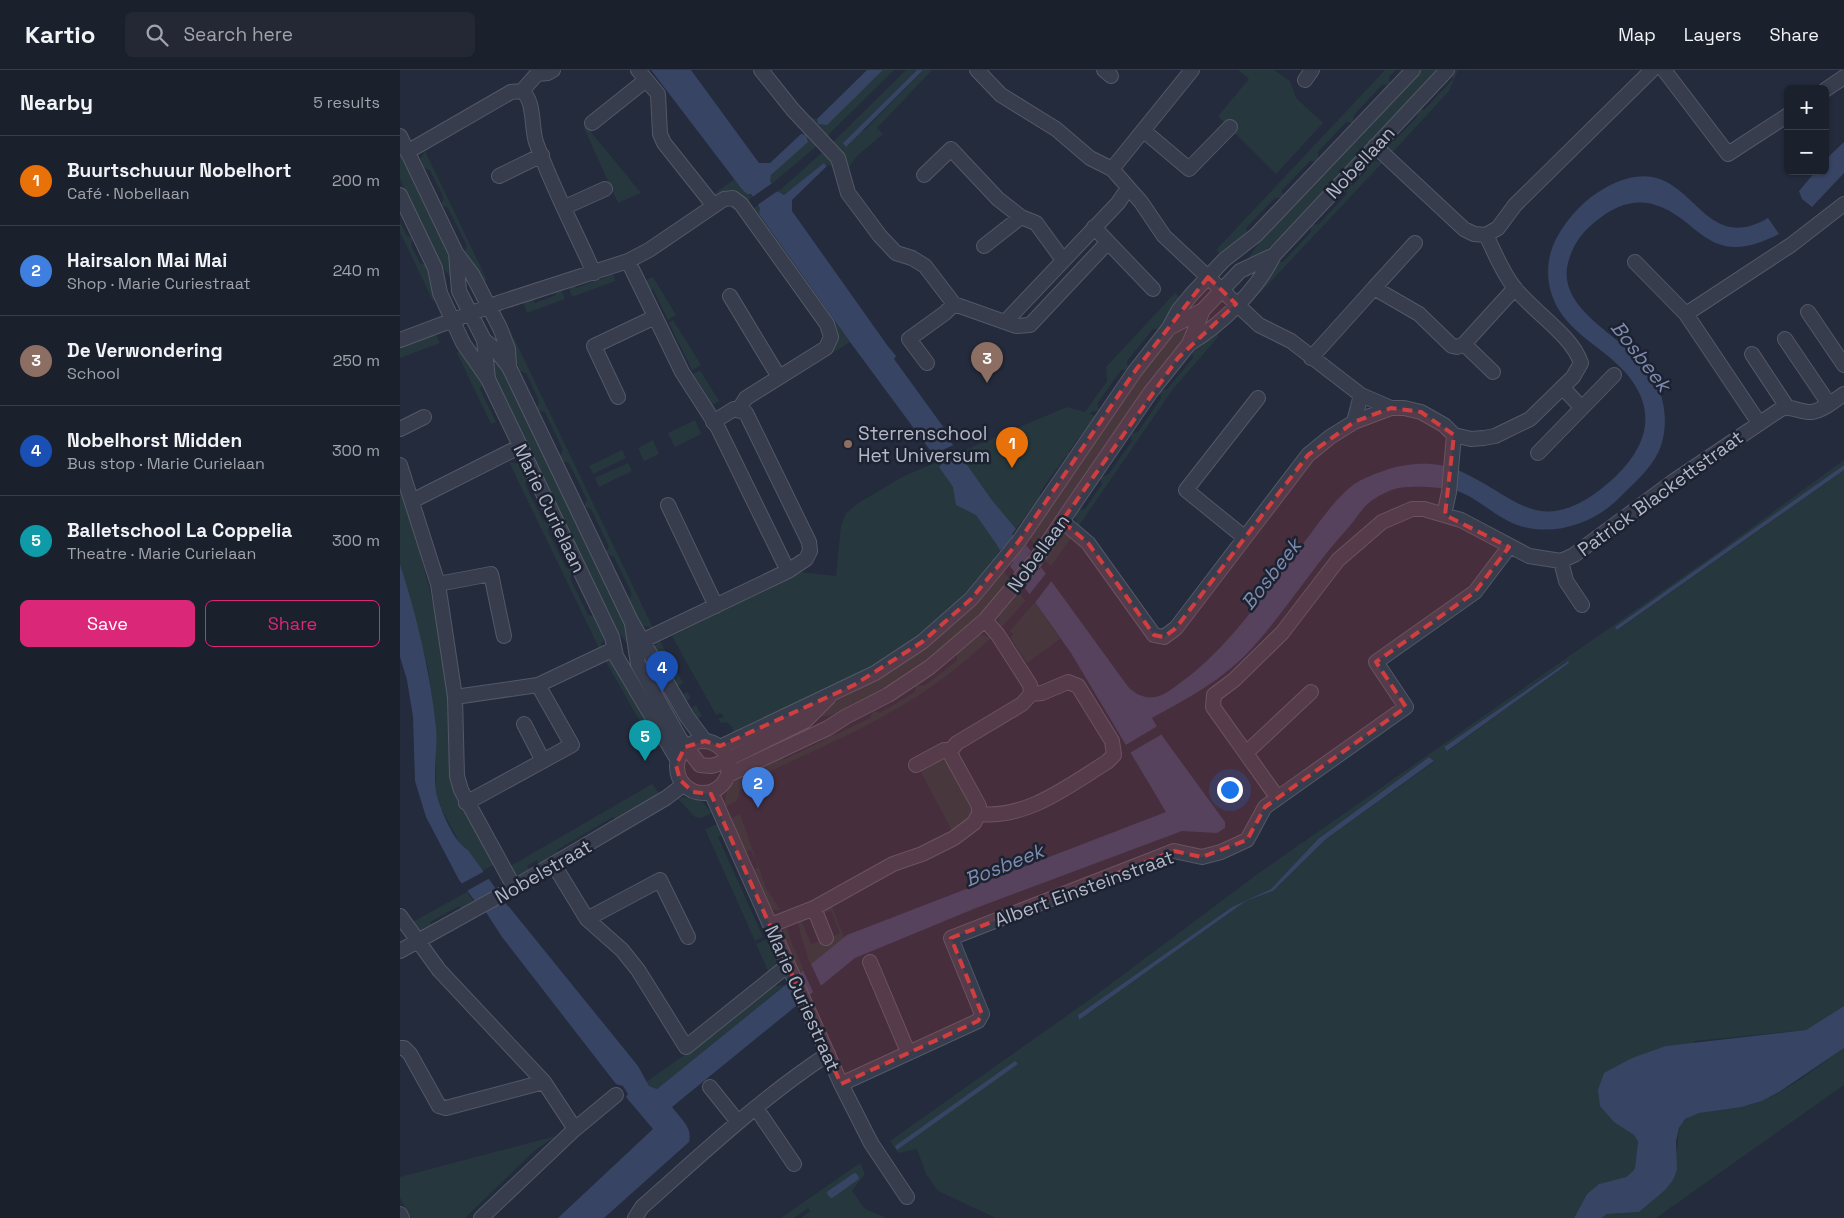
<!DOCTYPE html>
<html lang="en">
<head>
<meta charset="utf-8">
<style>
	:root { --surface:#1b202d; --page:#242835; --text:#f1f3f6; --muted:#a0a3aa; --line:#393e49; --accent:#db2777 }
	body { margin:0; font-family:"Space Grotesk",sans-serif; background:var(--page); color:var(--text) }
	.controls { position:absolute; right:15px; top:15px; display:grid; overflow:hidden; border-radius:8px; box-shadow:0 1px 4px #0004 }
	.controls button { width:45px; height:45px; display:grid; place-items:center; padding:0; border:0; border-bottom:1px solid var(--line); background:var(--surface); color:var(--text); font:25px sans-serif }
	.you { position:absolute; left:829px; top:719px; width:18px; height:18px; margin:-12px; border:4px solid #fff; border-radius:50%; background:#1a73e8; box-shadow:0 0 0 8px #1a73e833 }
	.badge { display:grid; place-items:center; width:32px; height:32px; border-radius:50%; background:var(--accent); color:#fff; font-size:16px; font-weight:700 }
	.pin { position:absolute; translate:-50% -41px; filter:drop-shadow(0 1px 2px #0008) }
	.pin::after { content:''; position:absolute; top:26px; width:18px; height:15px; background:inherit; clip-path:polygon(0 0,100% 0,50% 100%) }
	.list { margin:0; padding:0; list-style:none }
	h2 { display:flex; justify-content:space-between; align-items:center; height:65px; margin:0; padding:0 20px; font-size:21px }
	h2 small { font-size:16px; font-weight:400; color:var(--muted) }
	.list li { display:grid; grid-template-columns:32px 1fr auto; gap:15px; align-items:center; box-sizing:border-box; height:90px; padding:0 20px; border-top:1px solid var(--line) }
	.list b { display:block; font-size:19px; white-space:nowrap }
	.list p { margin:0; font-size:16px; white-space:nowrap; color:var(--muted) }
	.list em { font-size:16px; font-style:normal; color:var(--muted) }
	.actions { display:flex; gap:10px; padding:15px 20px }
	.actions a { flex:1; padding:11px 0; border:1px solid var(--accent); border-radius:8px; text-align:center; font-size:18px; color:var(--accent) }
	.actions .main { background:var(--accent); color:#fff }
	.icon { flex:none; width:28px; height:28px; fill:none; stroke:currentColor; stroke-width:2; stroke-linecap:round; stroke-linejoin:round }
	.map { position:relative; flex:none; width:1444px; height:1148px; overflow:hidden }
	header { display:flex; align-items:center; gap:30px; box-sizing:border-box; height:70px; padding:0 25px; background:var(--surface); border-bottom:1px solid var(--line) }
	header strong { font-size:24px }
	nav { display:flex; gap:28px; margin-inline-start:auto; font-size:18px }
	.search { width:350px; height:45px; background:var(--page); display:flex; align-items:center; gap:12px; box-sizing:border-box; padding:0 18px; border-radius:8px; color:var(--muted); font-size:19px }
	main { display:flex }
	aside { flex:1; background:var(--surface) }
	.map>svg:first-child { display:block }
	.green { fill:#26383d; fill-rule:evenodd }
	.water { fill:#384463 }
	.pier { fill:#242b3c }
	.lines { fill:none; stroke-linecap:round; stroke-linejoin:round }
	.stream { stroke:#384463; stroke-width:4 }
	.minor-casing { stroke:#535867; stroke-width:16 }
	.minor { stroke:#383d4d; stroke-width:14 }
	.marked { fill:#d13e40; fill-opacity:0.2; stroke:#d13e40; stroke-width:4; stroke-dasharray:10 6; stroke-linejoin:round }
	.education-dot { fill:#8d6e63; stroke:#1d2231; stroke-width:2 }
	.labels { text-anchor:middle; stroke-width:5; stroke-linejoin:round; paint-order:stroke }
	.street-label { font-size:19px; fill:#b3b8c8; stroke:#1d2231 }
	.poi-label { font-size:19px; fill:#b3b8c8; stroke:#1d2231; text-anchor:start }
	.water-label { font-size:20px; font-style:italic; fill:#7c8baf; stroke:#1d2231 }
</style>
</head>
<body>
<header>
<strong>Kartio</strong>
<div class="search"><svg class="icon" aria-label="search" viewBox="0 0 24 24"><circle cx="10" cy="10" r="6"/><path d="M15 15l6 6"/></svg>Search here</div>
<nav><a>Map</a><a>Layers</a><a>Share</a></nav>
</header>
<main>
<aside>
<h2>Nearby<small>5 results</small></h2>
<ul class="list">
<li><span class="badge" style="background:#e8710a">1</span><div><b>Buurtschuuur Nobelhort</b><p>Café · Nobellaan</p></div><em>200 m</em></li>
<li><span class="badge" style="background:#3f7fe0">2</span><div><b>Hairsalon Mai Mai</b><p>Shop · Marie Curiestraat</p></div><em>240 m</em></li>
<li><span class="badge" style="background:#8d6e63">3</span><div><b>De Verwondering</b><p>School</p></div><em>250 m</em></li>
<li><span class="badge" style="background:#1a4fb4">4</span><div><b>Nobelhorst Midden</b><p>Bus stop · Marie Curielaan</p></div><em>300 m</em></li>
<li><span class="badge" style="background:#0f9aa8">5</span><div><b>Balletschool La Coppelia</b><p>Theatre · Marie Curielaan</p></div><em>300 m</em></li>
</ul>
<div class="actions"><a class="main">Save</a><a>Share</a></div>
</aside>
<div class="map">
<svg width="1444" height="1148" viewBox="0 0 1444 1148">
	<rect width="100%" height="100%" fill="#242b3c"/>
	<path class="green" d="M483 0H494L425 68 409 51 412 47 417 49 418 54 467 16Z
		M506 0H517L443 73 466 59 523 0H532L477 58 483 64 457 86 448 99 432 73Z
		M838 0H874L890 11 896 28 923 53 876 104 818 46 849 9Z
		M985 0H996L989 7 990 14 982 15 954 45 953 53 946 52 918 82V91H910L882 120 883 127 875 128 846 158 847 165 823 186 816 180Z
		M1021 0H1037L876 171 863 183 847 190 860 171Z
		M1056 0H1058L1049 21 990 85 987 73 995 70 1017 47 1018 40H1024L1053 9V3Z
		M186 56 241 123 218 133 184 58Z
		M407 59 420 73 374 112 380 120 425 80 438 99 424 93 388 124 381 125 370 111V107L406 65 401 64Z
		M0 81 50 185 52 210 41 195 0 109Z
		M25 81 87 210 81 213 64 182 67 176 48 138 41 135 44 128 30 100 24 98 20 90Z
		M970 91 983 92 860 223 855 219 876 192H883L911 162V155L919 154 947 124 946 117 953 115 967 100V94Z
		M335 109 339 115 353 127 344 133 312 125Z
		M358 135 361 138 359 144 450 272 429 285 428 283 435 276 437 262 351 141Z
		M0 152 7 166 13 168 11 175 20 193 27 195 38 229 33 231 0 162Z
		M212 201 215 211 172 227 168 216 174 214 176 218 207 207 206 203Z
		M253 207 276 245 268 250 253 219 248 221 243 211Z
		M161 219 165 229 127 243 123 232 133 228 135 233 156 225 155 221Z
		M775 223 781 229 760 259H753L727 291 728 299 721 300 697 334 699 340 691 342 690 344 696 346 669 381V385L666 386 640 422V427L616 459 614 457 598 479 600 481 595 487 597 489C570 519 544 548 511 571 457 611 392 636 332 666L333 658 327 652 321 653 318 649 324 647 321 643 316 645 272 566 399 502 436 506 441 456 446 443 460 432 504 406 667 337 685 342 707 311 706 297Z
		M273 250 301 295 292 300 269 253Z
		M793 250 790 262 746 318 635 475 629 467 736 310 771 267Z
		M110 260 253 558 240 555 229 530 232 524 214 487 206 483 209 477 191 439 184 436 187 430 169 393 162 391 160 386 163 380 145 342 138 340 137 338 139 331 126 303 120 301 105 262Z
		M815 261 819 266 773 319 678 457 674 445 678 440 685 439 702 414 700 407 708 405 732 371 730 364 738 362 761 328 760 321 767 319 793 288 792 281Z
		M35 264 40 273 0 288V277Z
		M62 278 83 313 80 319 96 352 91 354 57 283Z
		M89 280 98 290 222 546 228 562 229 576 214 556 95 308 90 295Z
		M300 300 319 331 309 337 305 332 309 329 293 304Z
		M295 350 301 364 275 377 268 363Z
		M253 370 259 384 244 391 238 378Z
		M222 380 226 388 193 404 189 396Z
		M1444 390V395L1215 557 1218 560 1444 400V936L1406 960 1295 971 1234 1065 1238 1073 1235 1098 1232 1102 1226 1107 1199 1114 1187 1124 1174 1148H596L538 1121 526 1104 517 1079 498 1083 490 1071 696 925 859 803 1314 485ZM1167 591 1169 593 1048 681 1044 677ZM1029 687 1034 692 926 769 873 821 846 831 679 950 678 945 832 837 871 819 918 769Z
		M109 392 122 394 128 408 125 414 143 451 150 453 148 461 166 498 173 501 170 508 188 545 195 547 205 568 199 578Z
		M228 393 232 401 199 417 195 408Z
		M0 417 19 479 40 561 50 631 52 713 95 794 82 801 68 780 61 776 41 738 36 721V659L28 598 0 494Z
		M661 465H673L651 496 644 489Z
		M604 501 611 510C566 562 513 609 449 637 440 641 426 648 416 647 439 626 469 616 495 599 537 571 571 539 604 501Z
		M619 522 625 531 600 559 598 547Z
		M635 532 660 569 627 593 612 570 611 567 614 564 610 561Z
		M580 564 591 568C573 584 555 600 535 614 482 652 421 677 362 705L357 696 379 686 385 689 423 671 425 664 433 666 470 648 473 641 480 643 515 622 516 615 524 616 557 591V584Z
		M259 569 283 613 278 616 283 624 287 622 291 628 286 631 291 638 296 635 302 646 294 651 254 578Z
		M204 588 212 590 261 670 253 675Z
		M544 685 572 740 568 750 552 761 519 698Z
		M346 702 349 711 340 720 337 731 325 737C323 721 333 710 346 702Z
		M252 714 259 723 216 751 213 747 157 780 160 785 140 796 137 790 127 796 130 802C118 807 116 807 107 798Z
		M282 727 302 731 312 743 301 748 295 747 278 729Z
		M340 744 355 787 354 788 351 780 344 782 329 749Z
		M318 754 323 764 318 767 363 867 355 871 305 759Z
		M356 789 366 818 380 840H370L352 800 358 798Z
		M67 822 75 833 62 840 59 836 30 852 32 857 18 862 9 854Z
		M432 836 444 868 410 895 397 851 411 846 412 848 402 852 411 874 431 868 440 863 431 841 422 844 421 841Z
		M386 856 392 874 404 900 399 904 381 863Z
		M369 868C376 883 381 891 370 905L356 874Z
		M374 914 376 916 385 915 257 1019 249 1016 246 1012 286 984Z
		M1444 978V1015L1256 1148H1202L1207 1144 1239 1142C1249 1125 1269 1101 1276 1084 1280 1073 1275 1061 1284 1051 1293 1039 1328 1040 1342 1037 1380 1029 1413 999 1444 978Z
		M156 1066 134 1081 65 1148H11L0 1128V1107Z
		M460 1093 465 1104 452 1121 465 1139 487 1148H401L410 1141 408 1138 394 1148H381Z"/>
	<path class="water" d="M251 0H291L359 93H370L401 64 406 65 408 72 371 105 370 111 377 121 384 125 424 93 427 96 392 130V141L487 275 496 286 494 289 547 362 551 372 591 429 616 459 612 464 623 479 626 475 631 481 628 485 639 500 641 497 729 618C736 624 745 629 755 627 764 626 773 618 780 613 833 575 868 517 909 466 920 451 932 434 946 421 957 410 972 405 986 400 1009 392 1038 391 1060 401 1117 427 1138 467 1201 419 1242 387 1264 346 1225 302 1208 283 1185 271 1168 252 1146 228 1142 195 1157 167 1169 146 1185 129 1205 118 1293 69 1293 192 1368 148L1379 164C1363 172 1343 180 1325 176 1309 172 1299 163 1287 153 1255 127 1228 125 1196 151 1182 162 1172 176 1168 193 1156 241 1226 268 1249 300 1265 323 1270 355 1259 381 1250 400 1234 413 1219 428 1192 456 1146 469 1110 452 1093 444 1074 426 1057 421 1045 417 1007 415 995 419 987 421 976 427 970 432 961 439 956 449 948 458 914 495 887 539 853 577 823 610 790 627 752 648L763 667 825 752V758L817 763 782 761 576 838 455 888 272 1037C280 1048 293 1057 289 1072L204 1148H158L253 1059 226 1027 228 1024 223 1016 216 1014 102 867 78 830 75 831 59 810 26 747 15 711 13 647 7 610 0 587V494C17 547 30 601 36 657 38 678 33 700 36 721 39 737 54 773 68 780L96 819 94 821 102 834 104 832 110 838 238 996 249 1016 257 1019 447 865 766 742 671 583 625 518 628 513 618 499 615 503 610 496 613 492 602 478 600 481 597 475 576 445 556 435 553 417 539 397 541 395 450 272 359 144 360 138 351 124H347L341 118Z
		M467 0H483L427 55 418 54 417 49Z
		M517 0H523L446 77 443 73Z
		M1444 72V103L1412 137 1402 129 1399 121 1416 101H1425V90Z
		M1444 395V400L1217 560 1215 557Z
		M1168 591 1169 593 1047 681 1044 677Z
		M1029 687 1034 691 926 769 873 821 846 831 679 950 678 945 832 837 871 819 918 769Z
		M1444 936V978L1379 1022 1362 1031 1342 1037 1299 1043 1285 1049 1279 1058 1276 1071 1277 1100 1273 1110 1265 1120 1239 1142 1207 1144 1202 1148H1174L1187 1124 1199 1114 1226 1107 1232 1102 1235 1098 1238 1072 1234 1065 1214 1052 1200 1036 1198 1020 1204 1003 1232 988 1266 976 1406 960Z
		M615 991 618 994 497 1080 495 1076Z"/>
	<path class="pier" d="M374 112 379 120 356 136 351 128Z
		M556 374 561 382 537 393 531 385Z
		M648 501 653 509 634 534 628 526Z
		M759 655 764 663 728 684 724 676Z
		M85 801 90 808 65 822 59 815Z
		M410 892 422 918 414 924 402 898Z"/>
	<g class="lines">
		<path class="stream" d="M455 1105 457 1108 432 1126 429 1123Z"/>
		<g class="minor-casing">
			<path id="minor" d="M238 0 258 24 260 64 264 73 314 136
				M361 0 393 40 438 88 448 123 480 166 496 183 512 188 525 196 554 234 616 256 630 255 708 172 694 157
				M577 0 601 25 656 59 690 88 712 99 741 132 764 166 859 255 891 271 961 325 991 338H1004L1021 342 1044 355 1054 365 1071 369 1084 368 1095 366 1130 349 1173 307 1181 293C1172 265 1132 241 1114 217 1102 202 1095 183 1086 165
				M704 0 711 6
				M1264 0 1328 84 1388 45
				M905 10 912 0
				M1425 20 1444 7
				M122 21 137 4 148 3 153 0
				M192 53 246 10
				M744 61 789 99 830 57
				M0 66 56 183 72 204 100 258 108 279 109 296
				M975 76 1064 159 1074 164 1086 165
				M7 82 111 22 122 21C135 31 131 57 136 72 152 117 175 160 194 203
				M712 99 792 0
				M524 105 551 79 598 129 621 147 636 153 663 190
				M99 106 142 85
				M0 125 35 198 40 223 63 273 88 309 212 567 216 586 277 689
				M165 137 205 119
				M1086 165 1098 158 1115 135 1252 0
				M708 172 753 219
				M584 176 621 147
				M56 183 59 221 84 270 88 309
				M228 191 282 302 318 358 388 501
				M1235 192 1286 244 1359 353
				M974 218 1015 173
				M330 226 379 307
				M1408 242 1444 295
				M1286 244 1391 175 1444 134
				M606 251 718 133 728 118
				M769 258 803 240 840 201 874 185
				M1385 269 1429 334
				M0 270 101 232 228 191 249 180 324 129 333 128 341 134 427 254 431 267 426 278 346 328 339 339
				M84 270 95 279 109 297 231 551 287 647 305 671
				M789 274C822 254 857 220 874 185L1047 0
				M1064 274 1093 302
				M1352 284 1387 337
				M911 288 974 218 1019 244 1052 276 1057 277 1064 274 1115 218
				M527 293 509 269 545 243 554 234
				M1163 318 1182 338
				M218 327 194 276 255 247
				M954 352 991 338
				M0 359 24 347
				M1138 383 1214 305
				M0 395 38 514 55 627 57 706 61 720 114 817
				M12 431 121 376
				M268 435 316 536
				M1044 445 1049 422 1054 365
				M662 451 688 473 754 565 764 567 776 558 908 385 930 367 954 352 961 325
				M844 467 786 420 858 328
				M1161 491 1166 511 1182 535
				M38 514 91 504 104 566
				M232 554 238 594 280 669 300 695 311 696 318 694 405 651 429 627
				M244 570 388 501 406 489 410 481 409 472 346 343 334 339 313 352
				M55 627 138 615 214 579
				M124 654 143 691
				M277 697a26 26 0 1 1 52 0a26 26 0 1 1-52 0Z
				M320 677 475 603 522 572 571 529 619 471 735 301 769 258 778 241 791 225 824 190 856 165 1013 0
				M846 683 911 622
				M516 695 544 680H551
				M328 705 428 658 445 647 488 625 530 597 585 550 634 492 750 323 789 274 803 240
				M311 722 441 1014 471 1073 507 1127
				M877 727 813 637 814 625 834 610 882 563 938 490 982 452 1012 439H1024L1061 450 1129 486 1161 491 1174 485 1274 411 1381 339C1392 335 1401 343 1412 342 1424 340 1435 330 1444 324
				M66 733 172 675 138 615
				M579 744C627 749 668 716 707 692L714 685 712 671 678 616 668 612 642 623 631 624
				M154 795 187 849 222 880 238 900 286 977 387 896
				M414 838 426 868
				M0 846 39 900 144 1012 175 1059
				M187 849 260 810 288 867
				M371 855 414 838 493 794 522 784 554 768 574 753 579 744V736L552 687 551 680 557 673 622 634 631 624 630 615 598 565 585 550
				M0 881 99 826 266 728 283 715
				M470 892 508 982
				M0 978H4L10 984 39 1036 46 1038 144 1012
				M441 1014 578 951 582 944 551 868 774 781 802 787 821 782 847 770 865 737 1006 637 976 592 1075 522 1109 477
				M310 1017 338 1052
				M356 1038 394 1094
				M0 1144 2 1148
				M81 1148 175 1059 216 1025
				M235 1148 242 1137C302 1084 361 1028 428 984"/>
		</g>
		<use href="#minor" class="minor"/>
	</g>
	<path class="marked" d="M808 207 836 234 778 288 662 451 688 473 754 565 764 567 776 558 908 385 954 352 991 338 1021 342 1054 365 1045 445 1109 477 1075 522 976 592 1006 637 865 737 847 770 802 787 774 781 551 868 582 944 578 951 441 1014 311 724 293 722 280 710 276 695 285 677 305 671 320 676 454 615 522 572 571 529 619 471 735 301Z"/>
	<circle class="education-dot" cx="448" cy="374" r="5"/>
	<g class="labels">
		<g class="street-label">
			<text transform="translate(960 92) rotate(-47)" y="7">Nobellaan</text>
			<text transform="translate(1260 423) rotate(-36)" y="7">Patrick Blackettstraat</text>
			<text transform="translate(150 438) rotate(64)" y="7">Marie Curielaan</text>
			<text transform="translate(638 483) rotate(-54)" y="7">Nobellaan</text>
			<text transform="translate(143 801) rotate(-30)" y="7">Nobelstraat</text>
			<text transform="translate(684 818) rotate(-20)" y="7">Albert Einsteinstraat</text>
			<text transform="translate(403 928) rotate(66)" y="7">Marie Curiestraat</text>
		</g>
		<g class="poi-label">
			<text x="458" y="370">Sterrenschool<tspan x="458" dy="22">Het Universum</tspan></text>
		</g>
		<g class="water-label">
			<text transform="translate(1241 286) rotate(52)" y="7">Bosbeek</text>
			<text transform="translate(871 504) rotate(-52)" y="7">Bosbeek</text>
			<text transform="translate(604 795) rotate(-22)" y="7">Bosbeek</text>
		</g>
	</g>
</svg>
<div class="controls">
<button>+</button>
<button>−</button>
</div>
<div class="you"></div>
<div class="pin badge" style="left:612px;top:398px;background:#e8710a">1</div>
<div class="pin badge" style="left:358px;top:738px;background:#3f7fe0">2</div>
<div class="pin badge" style="left:587px;top:313px;background:#8d6e63">3</div>
<div class="pin badge" style="left:262px;top:622px;background:#1a4fb4">4</div>
<div class="pin badge" style="left:245px;top:691px;background:#0f9aa8">5</div>
</div>
</main>
</body>
</html>
